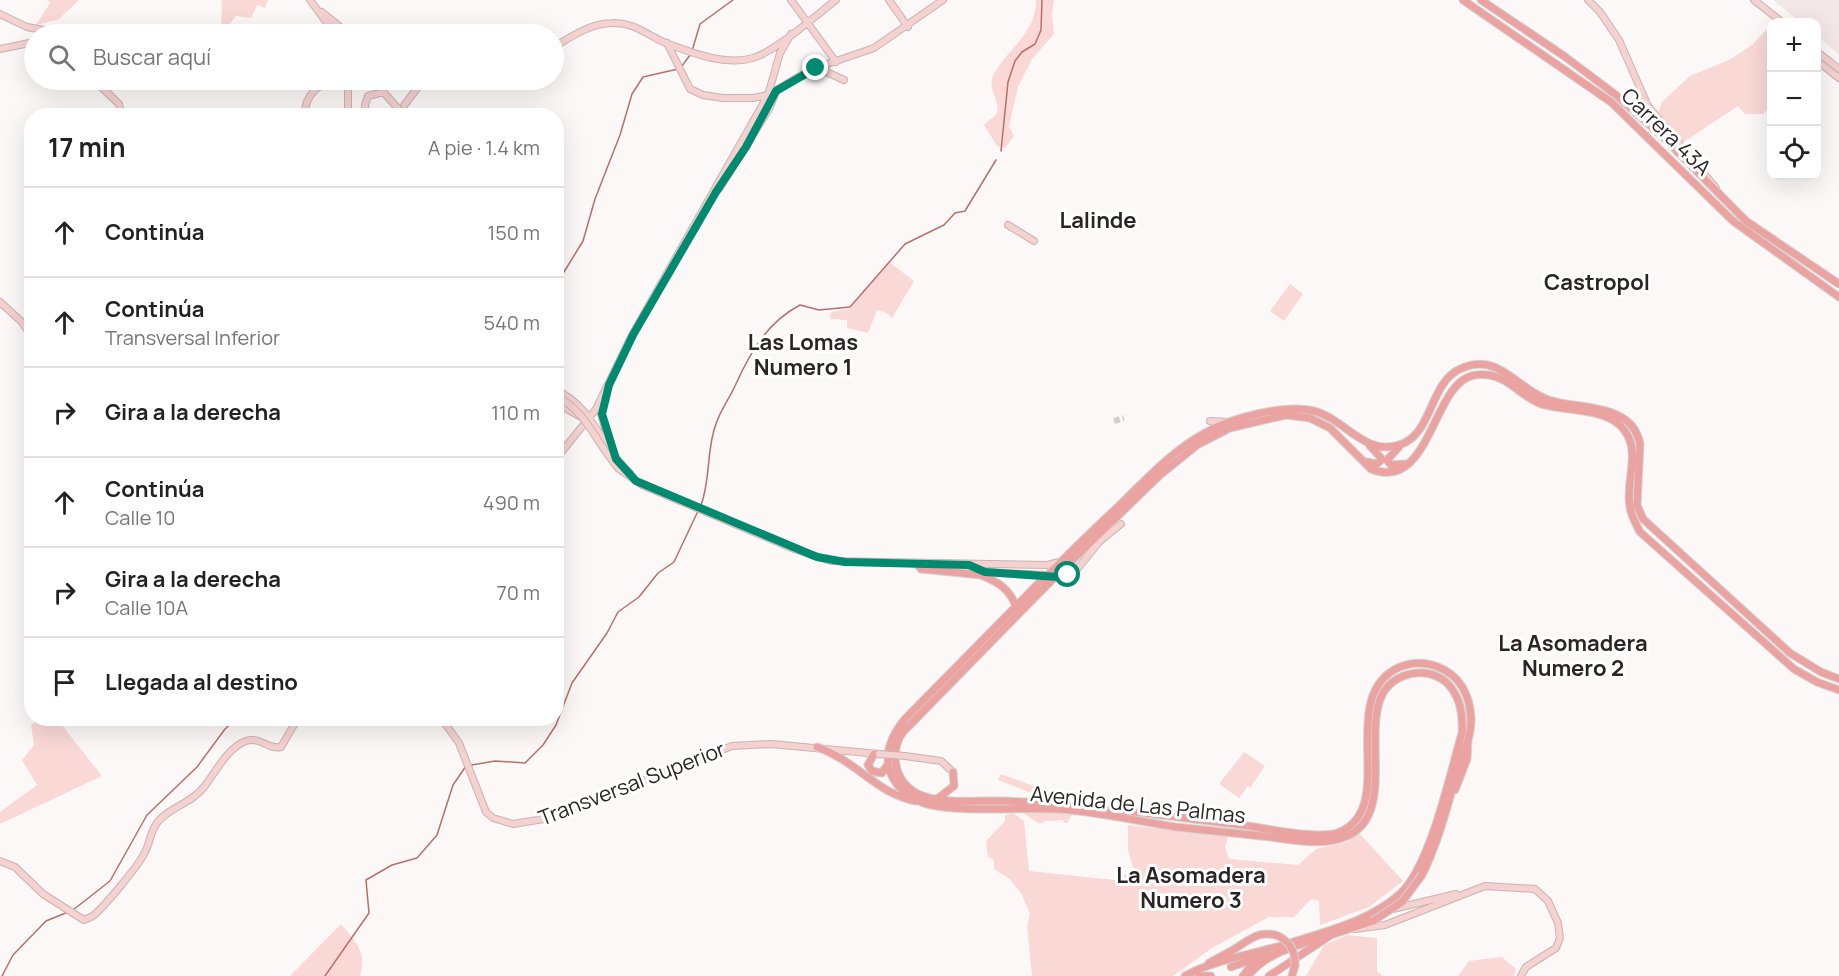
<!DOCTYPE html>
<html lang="es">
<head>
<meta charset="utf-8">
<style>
	:root { --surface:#fff; --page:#f6f6f6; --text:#222; --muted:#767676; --line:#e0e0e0 }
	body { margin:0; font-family:Manrope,sans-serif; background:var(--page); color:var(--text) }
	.controls { position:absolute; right:18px; top:18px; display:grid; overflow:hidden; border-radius:12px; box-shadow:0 6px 24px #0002 }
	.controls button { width:54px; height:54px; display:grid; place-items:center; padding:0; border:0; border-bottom:2px solid var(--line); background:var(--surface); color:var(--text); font:30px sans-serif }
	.stop { position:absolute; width:18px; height:18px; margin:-14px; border:4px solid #008a70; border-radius:50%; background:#fff }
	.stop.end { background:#008a70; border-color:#fff; box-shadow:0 2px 6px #0008 }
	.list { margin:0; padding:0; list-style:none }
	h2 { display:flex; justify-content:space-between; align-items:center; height:78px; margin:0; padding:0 24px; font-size:26px }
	h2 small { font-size:20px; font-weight:400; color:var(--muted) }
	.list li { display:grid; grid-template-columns:39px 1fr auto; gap:18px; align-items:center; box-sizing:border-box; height:90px; padding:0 24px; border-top:2px solid var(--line) }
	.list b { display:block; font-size:22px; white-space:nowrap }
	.list p { margin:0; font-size:20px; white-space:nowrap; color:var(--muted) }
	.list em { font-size:20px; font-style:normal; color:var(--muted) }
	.icon { flex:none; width:33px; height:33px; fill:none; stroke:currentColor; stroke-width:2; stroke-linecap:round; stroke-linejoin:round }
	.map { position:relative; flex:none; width:1839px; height:976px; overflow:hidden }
	.search { position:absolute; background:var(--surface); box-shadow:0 6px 24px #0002; left:24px; top:24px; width:540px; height:66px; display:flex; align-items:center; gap:15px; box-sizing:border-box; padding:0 21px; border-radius:33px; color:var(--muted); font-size:22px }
	.panel { position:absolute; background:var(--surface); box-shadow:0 6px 24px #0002; left:24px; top:108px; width:540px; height:618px; border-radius:24px }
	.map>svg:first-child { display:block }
	.built { fill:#f3e8e7 }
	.green { fill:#f9d8d6 }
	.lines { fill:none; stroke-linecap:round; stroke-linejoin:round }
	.stream { stroke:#b7706c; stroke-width:1.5 }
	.secondary-tunnel { stroke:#d2cecd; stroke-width:6; stroke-dasharray:6 3; stroke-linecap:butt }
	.secondary-casing { stroke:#c7b4b3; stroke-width:8 }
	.primary-casing { stroke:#d5d3d3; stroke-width:9 }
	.secondary { stroke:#f5d1d0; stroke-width:6 }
	.primary { stroke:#eba3a1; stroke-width:7 }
	.secondary-bridge-casing { stroke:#c7b4b3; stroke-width:8; stroke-linecap:butt }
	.primary-bridge-casing { stroke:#d5d3d3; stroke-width:9; stroke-linecap:butt }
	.secondary-bridge { stroke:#f5d1d0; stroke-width:6 }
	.primary-bridge { stroke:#eba3a1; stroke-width:7 }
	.route { stroke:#008a70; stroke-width:8 }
	.labels { text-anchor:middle; stroke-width:6; stroke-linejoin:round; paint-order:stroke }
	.street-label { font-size:21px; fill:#2b2423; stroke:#fff }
	.neighbourhood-label { font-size:22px; font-weight:bold; fill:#2b2423; stroke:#fff }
</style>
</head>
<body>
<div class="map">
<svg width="1839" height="976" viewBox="0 0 1839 976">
	<rect width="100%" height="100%" fill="#fcf8f8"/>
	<path class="built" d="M1773 0H1839V55L1817 36 1816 22H1800Z"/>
	<path class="green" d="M48 0H79L59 19 36 25 50 3Z
		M222 0H268L265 8 257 5 251 18 236 16 221 34Z
		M1036 0H1054L1052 15 1054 34 1032 59 1018 87 1009 126 1014 136 1005 148 997 146 984 125C987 120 995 118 997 113 1001 102 987 89 993 76 1007 48 1036 35 1036 0Z
		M1770 26 1771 106 1763 114H1745L1738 106 1682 143 1658 114 1662 102 1690 76 1729 60 1752 45Z
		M889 262 914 281 892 318 887 313 877 310 868 333 847 328V320L830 319 831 312 849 309Z
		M1290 284 1303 294 1284 321 1270 311Z
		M39 719H57L102 776 0 824V812L37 785 22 760 34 745 31 725Z
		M1244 752 1265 766 1250 788 1241 783 1247 787 1239 798 1219 784Z
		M1001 774 1064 797 1063 799 1044 798 998 780Z
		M1019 810 1073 813 1067 823H1063L1064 820 1044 821 1043 823H1038Z
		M1013 813 1024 821 1029 871 1115 880 1134 870 1128 850V825L1228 837 1225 847 1229 859 1298 865 1316 849 1347 842 1359 833 1403 881 1369 907 1320 925 1319 901 1311 899 1294 917H1269L1212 948 1173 976H1032L1027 926 1030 914 1022 895 1010 879 994 869V860L988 857 986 841 1005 821V815Z
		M341 924C355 941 368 953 360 976H290Z
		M1347 935 1377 938V972L1383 976H1306L1324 945Z
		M1502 957 1516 969 1514 976H1458L1469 961Z"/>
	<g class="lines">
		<path class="stream" d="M692 51 700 24 733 0
			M682 66 690 55
			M1001 151 1008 82 1015 61 1022 52 1035 44 1041 30 1042 0
			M556 285 583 241 595 199 620 135 632 94 643 77 678 69
			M701 505C711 479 706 450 716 424 720 411 729 399 735 386 750 353 766 323 800 305L819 310 850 307 905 244 944 225 955 213 965 211 996 160
			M472 765 495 761 525 763 543 745 556 725 572 683 607 633 618 612 639 597 658 573 674 562 698 511
			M73 910 110 881 147 815 197 767 225 729 237 718
			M2 976 13 955 46 921 68 912
			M325 976 369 913 366 880 392 865 417 858 437 835 453 785 466 766"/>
		<path class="secondary-tunnel" d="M1114 421 1124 418"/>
		<g class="secondary-casing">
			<path id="secondary" d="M310 0 335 34
				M791 0 836 62
				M889 0 908 27
				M1588 0 1600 12 1619 40 1648 106 1716 188
				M1754 0 1782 22
				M322 12 349 34
				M0 14 27 27 66 34
				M667 43 690 89 703 95 723 98H753L768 95 810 70 874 48 943 0
				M554 47C571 37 591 23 612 23 635 22 648 36 668 44 692 53 726 66 753 58 776 51 815 16 836 0
				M0 49 34 42
				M1816 51 1839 69
				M1816 60 1839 78
				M820 69 844 80
				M94 80 119 104 122 116
				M340 80 348 88V116
				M373 80 384 93
				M401 80 422 82
				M304 116C306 93 317 84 339 80
				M366 116 365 105 368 96 384 92
				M396 116 422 82 428 80
				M719 189 769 109 776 92
				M1008 225 1034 241
				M0 302 22 322 32 337
				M556 390C593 407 601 447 630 473
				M604 400 601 414 611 448
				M556 403 581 417
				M1210 421 1228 422
				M556 459 596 409 632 335 768 95 780 53 791 34
				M619 469 642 485 794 549 831 561 1047 565 1059 562
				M972 567 985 572 1064 576 1078 568 1099 542 1121 524
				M441 718 459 743 486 812 493 818 513 824 544 819 732 746 771 744 879 754
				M905 756 941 761 953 772
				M0 861 15 867 43 894 84 920 93 916C104 907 140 864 145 852 150 843 150 832 157 823 169 807 191 804 204 787 216 772 227 748 246 741 260 736 268 750 281 747L298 718
				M1393 909 1456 894
				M1355 929 1385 925 1485 886 1535 889 1548 901 1558 923 1560 938 1556 948 1526 967 1521 976"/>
		</g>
		<g class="primary-casing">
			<path id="primary" d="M1463 0 1611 102 1733 221 1839 297
				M1481 0 1564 56 1616 95 1666 140 1746 221 1839 284
				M1399 447 1387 460 1391 465 1405 464
				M1367 462 1377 464 1382 459 1370 446
				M917 564 921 569 981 575C998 582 1010 589 1016 607
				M1054 569C1077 545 1101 523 1125 500 1149 476 1175 449 1205 433 1231 418 1284 404 1314 411 1345 419 1364 456 1399 445 1433 435 1429 383 1460 369 1499 351 1516 389 1549 400 1579 410 1632 402 1640 444L1637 505 1643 519 1790 653 1821 672 1839 679
				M1060 572 1160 475 1197 445 1230 428 1286 415 1310 418 1330 428 1371 469C1425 491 1432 401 1463 380 1470 375 1481 374 1489 375 1509 378 1522 397 1541 404 1566 412 1609 407 1625 431 1641 453 1625 483 1630 507 1631 516 1636 524 1640 532L1794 669 1817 682 1839 690
				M1038 584 905 719C880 749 881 782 919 801 943 814 1027 807 1059 809 1098 812 1137 821 1176 827 1204 830 1233 833 1261 836 1284 838 1311 845 1334 840 1402 828 1360 734 1383 693 1397 669 1436 665 1452 689 1461 701 1463 718 1462 733 1450 774 1431 864 1401 893 1370 922 1320 933 1280 946 1249 955 1214 960 1185 976
				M1045 587 903 732C889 752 894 782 918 794 942 805 977 800 1004 801 1081 804 1158 815 1235 824 1266 828 1303 838 1334 834 1402 814 1336 704 1394 670 1407 662 1424 661 1438 667 1460 675 1470 696 1471 718 1472 734 1464 751 1459 766 1448 803 1439 841 1422 875
				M817 747C857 761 877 794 916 801
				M879 754H874L868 765 872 771 882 773 888 764
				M1455 790 1467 759 1468 741
				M937 799 954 786 953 772
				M1209 963 1233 950
				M1231 967 1254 959
				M1199 976H1211
				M1243 976 1254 962 1269 952
				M1248 976C1266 953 1294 947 1320 938
				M1269 976 1331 935 1373 921
				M1292 976 1295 965"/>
		</g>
		<use href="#secondary" class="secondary"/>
		<use href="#primary" class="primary"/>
		<g class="secondary-bridge-casing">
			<path id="secondary-bridge" d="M385 94 404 115
				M556 396C588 412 596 444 619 469
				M879 754 905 756"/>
		</g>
		<g class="primary-bridge-casing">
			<path id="primary-bridge" d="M1038 584 1054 569
				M1045 587 1060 572
				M1373 921 1402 902 1422 875
				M1233 950C1241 945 1250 938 1259 935 1280 930 1296 945 1295 965"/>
		</g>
		<use href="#secondary-bridge" class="secondary-bridge"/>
		<use href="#primary-bridge" class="primary-bridge"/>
	</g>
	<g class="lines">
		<path class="route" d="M816 68 776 91 746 147 716 192 633 335 609 385 602 414 616 459 636 481 817 557 845 562 969 565 985 572 1058 577 1068 575"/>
	</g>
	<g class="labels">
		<g class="street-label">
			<text transform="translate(1666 132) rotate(44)" y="7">Carrera 43A</text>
			<text transform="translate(632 784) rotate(-21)" y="7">Transversal Superior</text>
			<text transform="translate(1138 805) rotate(6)" y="7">Avenida de Las Palmas</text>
		</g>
		<g class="neighbourhood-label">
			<text x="1098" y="228">Lalinde</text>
			<text x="1597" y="290">Castropol</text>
			<text x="803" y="350">Las Lomas<tspan x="803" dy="25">Numero 1</tspan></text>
			<text x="1573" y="651">La Asomadera<tspan x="1573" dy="25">Numero 2</tspan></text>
			<text x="1191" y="883">La Asomadera<tspan x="1191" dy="25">Numero 3</tspan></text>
		</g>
	</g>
</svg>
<div class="controls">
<button>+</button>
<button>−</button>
<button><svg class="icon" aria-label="locate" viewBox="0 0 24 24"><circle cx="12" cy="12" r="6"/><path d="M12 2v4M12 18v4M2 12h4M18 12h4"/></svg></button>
</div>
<div class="stop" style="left:1068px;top:575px"></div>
<div class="stop end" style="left:816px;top:68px"></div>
<div class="search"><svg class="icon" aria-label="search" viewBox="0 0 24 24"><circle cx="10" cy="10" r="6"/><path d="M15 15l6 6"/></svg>Buscar aquí</div>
<section class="panel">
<h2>17 min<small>A pie · 1.4 km</small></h2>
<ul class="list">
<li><svg class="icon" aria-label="ahead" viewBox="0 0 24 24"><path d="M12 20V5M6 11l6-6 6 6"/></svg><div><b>Continúa</b></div><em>150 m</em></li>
<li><svg class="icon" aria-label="ahead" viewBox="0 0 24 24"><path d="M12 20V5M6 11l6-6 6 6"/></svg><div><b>Continúa</b><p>Transversal Inferior</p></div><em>540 m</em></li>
<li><svg class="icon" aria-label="right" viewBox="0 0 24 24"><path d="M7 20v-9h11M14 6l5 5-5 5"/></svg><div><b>Gira a la derecha</b></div><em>110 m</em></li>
<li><svg class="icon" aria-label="ahead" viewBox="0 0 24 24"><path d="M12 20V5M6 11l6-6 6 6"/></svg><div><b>Continúa</b><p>Calle 10</p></div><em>490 m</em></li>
<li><svg class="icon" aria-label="right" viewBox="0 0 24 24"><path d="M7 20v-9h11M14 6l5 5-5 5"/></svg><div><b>Gira a la derecha</b><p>Calle 10A</p></div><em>70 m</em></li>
<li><svg class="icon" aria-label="arrive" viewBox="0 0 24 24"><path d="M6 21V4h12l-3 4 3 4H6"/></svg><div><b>Llegada al destino</b></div></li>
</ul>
</section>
</div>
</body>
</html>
